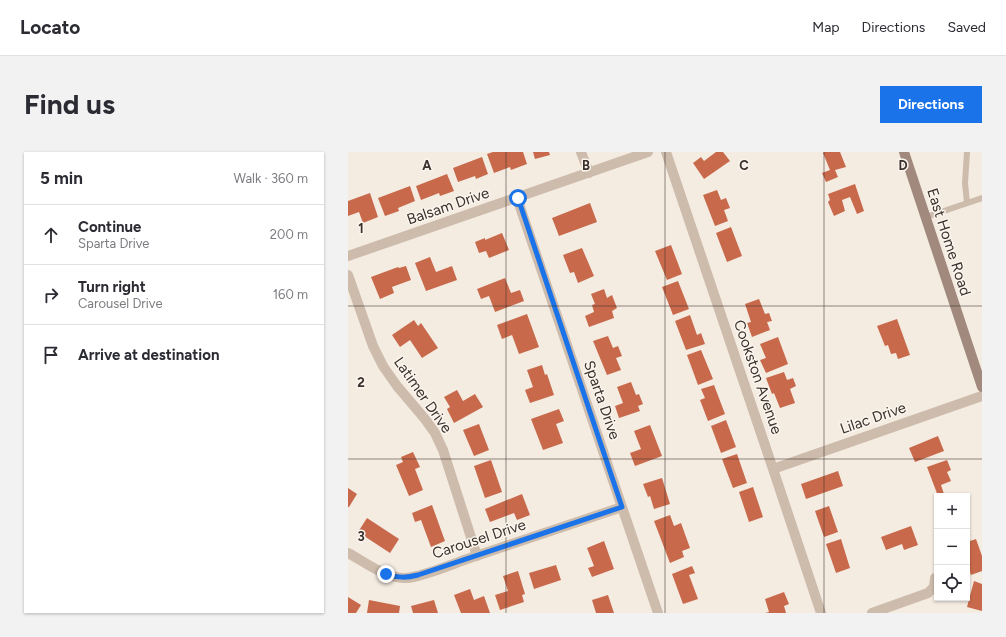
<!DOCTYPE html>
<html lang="en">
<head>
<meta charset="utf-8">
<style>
	:root { --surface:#fff; --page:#f2f2f3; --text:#2b2b33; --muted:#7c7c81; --line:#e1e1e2; --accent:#1a73e8 }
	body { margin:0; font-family:Figtree,sans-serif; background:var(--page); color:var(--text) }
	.controls { position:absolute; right:12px; bottom:12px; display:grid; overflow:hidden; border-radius:0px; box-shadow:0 1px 3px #0004 }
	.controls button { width:36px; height:36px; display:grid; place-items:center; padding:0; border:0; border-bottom:1px solid var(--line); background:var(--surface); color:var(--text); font:20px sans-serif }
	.stop { position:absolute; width:12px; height:12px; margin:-9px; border:3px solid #1a73e8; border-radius:50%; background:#fff }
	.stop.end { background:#1a73e8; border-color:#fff; box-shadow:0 1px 4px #0008 }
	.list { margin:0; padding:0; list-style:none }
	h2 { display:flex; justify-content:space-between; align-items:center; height:52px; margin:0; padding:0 16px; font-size:17px }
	h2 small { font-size:13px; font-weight:400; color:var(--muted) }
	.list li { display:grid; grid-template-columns:26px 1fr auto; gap:12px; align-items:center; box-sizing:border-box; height:60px; padding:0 16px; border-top:1px solid var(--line) }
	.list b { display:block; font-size:15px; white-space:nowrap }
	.list p { margin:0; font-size:13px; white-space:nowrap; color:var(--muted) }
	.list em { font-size:13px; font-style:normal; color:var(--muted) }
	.icon { flex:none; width:22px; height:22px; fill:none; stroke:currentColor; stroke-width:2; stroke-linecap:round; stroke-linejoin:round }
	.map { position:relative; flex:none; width:634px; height:461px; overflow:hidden; border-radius:0px }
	header { display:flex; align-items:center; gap:24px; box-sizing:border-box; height:56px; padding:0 20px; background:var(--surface); border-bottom:1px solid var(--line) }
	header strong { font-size:19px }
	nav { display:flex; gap:22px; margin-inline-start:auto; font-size:14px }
	.intro { display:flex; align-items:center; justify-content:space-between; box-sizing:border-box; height:96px; padding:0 24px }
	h1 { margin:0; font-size:28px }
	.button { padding:10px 18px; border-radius:0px; background:var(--accent); color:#fff; font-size:14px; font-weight:700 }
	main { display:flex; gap:24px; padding:0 24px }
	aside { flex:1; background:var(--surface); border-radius:0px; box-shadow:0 1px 3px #0004 }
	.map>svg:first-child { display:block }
	.building { fill:#c8694b }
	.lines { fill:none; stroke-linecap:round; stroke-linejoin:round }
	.lane { stroke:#cdbbac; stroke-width:6 }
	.street { stroke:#cdbbac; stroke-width:10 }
	.secondary { stroke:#a18a7d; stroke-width:10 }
	.route { stroke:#1a73e8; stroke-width:5 }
	.grid { fill:none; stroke:#3b302b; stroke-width:1; stroke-opacity:0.55 }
	.labels { text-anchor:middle; stroke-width:3; stroke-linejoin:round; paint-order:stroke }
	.street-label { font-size:15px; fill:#3b302b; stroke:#fbf5ee }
	.grid-label { font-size:13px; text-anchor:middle; font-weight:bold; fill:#3b302b; stroke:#fbf5ee; stroke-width:3; stroke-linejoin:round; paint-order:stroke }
</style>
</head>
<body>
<header>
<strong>Locato</strong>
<nav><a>Map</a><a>Directions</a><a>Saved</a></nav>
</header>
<div class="intro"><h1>Find us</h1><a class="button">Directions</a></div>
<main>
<aside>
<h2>5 min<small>Walk · 360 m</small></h2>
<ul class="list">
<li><svg class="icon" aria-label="ahead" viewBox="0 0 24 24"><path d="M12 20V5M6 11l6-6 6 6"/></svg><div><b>Continue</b><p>Sparta Drive</p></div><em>200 m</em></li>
<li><svg class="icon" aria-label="right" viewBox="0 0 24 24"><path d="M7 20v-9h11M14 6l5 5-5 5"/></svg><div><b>Turn right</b><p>Carousel Drive</p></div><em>160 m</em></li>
<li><svg class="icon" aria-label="arrive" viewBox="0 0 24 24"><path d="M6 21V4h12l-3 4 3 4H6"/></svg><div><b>Arrive at destination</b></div></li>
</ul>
</aside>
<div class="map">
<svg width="634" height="461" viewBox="0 0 634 461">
	<rect width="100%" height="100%" fill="#f4ebe1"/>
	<path class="building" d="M145 0H175L179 12 163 18 162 15 146 21 139 2Z
		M185 0H201L202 3 187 7Z
		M368 0H375L382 9 356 27 345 11 353 5 356 9Z
		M476 0H492L498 15 487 18 490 25 478 30 474 21 482 18 475 1Z
		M134 5 140 22 128 27 127 24 110 30 105 16Z
		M99 22 106 39 92 44 91 41 73 48 68 34Z
		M507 32 516 59 509 62 502 45 494 48 497 59 486 64 480 50 482 48 480 42Z
		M62 34 67 49 50 56 51 59 37 64 30 46Z
		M369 38 373 48 378 46 382 56 376 58 380 69 367 74 355 43Z
		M22 41 30 65 15 71 11 60 0 64V49Z
		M242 51 249 70 211 84 204 66Z
		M383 75 394 104 379 110 368 81Z
		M154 81 161 98 141 106 138 99 131 101 127 90 137 86V88Z
		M323 93 334 122 319 128 307 99Z
		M234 96 246 124 230 131 226 120 222 121 215 103Z
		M82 105 88 120 104 114 109 128 78 139 67 111Z
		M58 114 63 128 44 135 46 141 32 147 23 125 50 115 51 116Z
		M157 126 163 141 172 138 176 149 147 160 141 144 133 147 129 137Z
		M330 129 341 157 325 163 314 135Z
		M256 137 259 146 264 143 269 156 264 159 266 166 241 175 237 164 246 160 244 153 247 152 243 142Z
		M411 147 417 162 421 161 424 169 419 170 422 178 404 185 399 171 403 170 397 152Z
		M179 162 191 195 171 202 164 183 154 187 149 173Z
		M342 163 349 183 353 181 357 192 338 198 327 169Z
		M549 167 562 203 550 207 548 201 543 202 540 193 537 194 529 174Z
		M66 168 70 174 73 171 90 196 74 206 62 188 52 195 44 183Z
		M260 184 265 196 270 194 274 204 268 206 273 218 259 223 245 189Z
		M430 185 440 212 418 221 412 208 418 206 412 192Z
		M353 198 365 227 350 233 339 203Z
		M194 213 197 223 199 222 206 243 182 251 177 238 185 235 179 218Z
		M436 220 439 228 445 226 448 234 442 237 447 251 432 256 426 241 424 242 418 226Z
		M283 230 288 243 291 242 295 252 290 254 292 259 271 266 267 254 275 251 269 235Z
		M366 233 377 262 360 269 352 248 357 246 353 237Z
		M109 238 115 249 127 242 135 255 106 271 99 257 102 255 96 245Z
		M211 257 216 269 208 272 215 291 195 298 183 267Z
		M378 268 388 295 373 301 363 274Z
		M131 272 141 298 126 304 115 278Z
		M302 273 314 304 287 314 282 301 293 297 286 279Z
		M590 284 596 299 567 310 561 296Z
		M65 300 72 315 67 317 75 338 61 344 48 313 55 310 53 305Z
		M389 302 399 331 385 336 374 307Z
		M143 308 154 340 137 346 126 314Z
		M599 308 603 318 599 320 603 329 593 333 596 342 590 344 579 315Z
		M490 319 495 334 458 347 453 332Z
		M314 326 322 352 306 357 302 344 300 345 295 332Z
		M405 335 415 365 401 370 391 340Z
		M0 336 9 342 1 355H0Z
		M174 342 182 363 169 368 166 361 142 370 137 357Z
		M84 353 97 389 83 395 73 368 67 370 64 361Z
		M481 354 490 380 476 385 467 359Z
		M322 363 326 374 333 371 342 396 334 399 336 405 322 411 306 369Z
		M19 366 51 387 42 401 10 380Z
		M563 374 570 393 556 398 554 392 538 398 533 385Z
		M493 387 502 416 488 421 478 392Z
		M628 387 634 404V419L623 423 619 411V390Z
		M256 389 266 417 244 425 240 416 246 414 239 396Z
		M208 413 213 428 186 437 181 421Z
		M344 414 347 421 341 423 350 447 335 452 324 422Z
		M170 419 177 442 174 443 176 450 152 458 147 443 160 439 155 424Z
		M626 429 634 432V459L619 455Z
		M122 437 126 448 136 444 142 461H113L106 443Z
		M436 440 441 452 436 454 438 461H417L421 460 417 447Z
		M260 443 266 461H248L244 448Z
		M0 445 13 453 8 461H0Z
		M21 448 52 454 51 461H19Z
		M86 448 90 461H65L63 454Z"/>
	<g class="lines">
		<path class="lane" d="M619 51 617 31 619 0
			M578 65 634 46"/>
		<path class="street" d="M233 0 241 21
			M318 0 425 317 473 461
			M169 46 310 461
			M0 104 300 0
			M0 123 25 194 35 214 49 234 77 267 87 281 95 298 129 404
			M425 317 634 244
			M0 401C17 410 38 427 58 426 74 425 102 413 119 407 171 390 222 372 274 355
			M524 461 580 441 586 435 587 426"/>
		<path class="secondary" d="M556 0 634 235"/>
	</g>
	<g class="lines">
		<path class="route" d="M38 422C50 426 58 426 70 423L274 355 170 46"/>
	</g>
	<path class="grid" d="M158 0V461M317 0V461M476 0V461M0 154H634M0 307H634"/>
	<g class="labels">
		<g class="street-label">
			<text transform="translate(100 54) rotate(-19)" y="5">Balsam Drive</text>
			<text transform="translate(601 90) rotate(72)" y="5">East Home Road</text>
			<text transform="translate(410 225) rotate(71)" y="5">Cookston Avenue</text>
			<text transform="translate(75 243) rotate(55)" y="5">Latimer Drive</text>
			<text transform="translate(254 248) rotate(71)" y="5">Sparta Drive</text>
			<text transform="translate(525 266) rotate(-19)" y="5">Lilac Drive</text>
			<text transform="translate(131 387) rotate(-18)" y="5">Carousel Drive</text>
		</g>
	</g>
	<g class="grid-label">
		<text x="79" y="18">A</text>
		<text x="238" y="18">B</text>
		<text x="396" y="18">C</text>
		<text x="555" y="18">D</text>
		<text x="13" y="81">1</text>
		<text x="13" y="235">2</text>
		<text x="13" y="389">3</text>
	</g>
</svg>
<div class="controls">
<button>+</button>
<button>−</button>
<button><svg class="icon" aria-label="locate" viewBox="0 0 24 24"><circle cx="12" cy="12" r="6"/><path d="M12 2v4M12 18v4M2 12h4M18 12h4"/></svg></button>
</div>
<div class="stop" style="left:170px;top:46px"></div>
<div class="stop end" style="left:38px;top:422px"></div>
</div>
</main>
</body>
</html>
